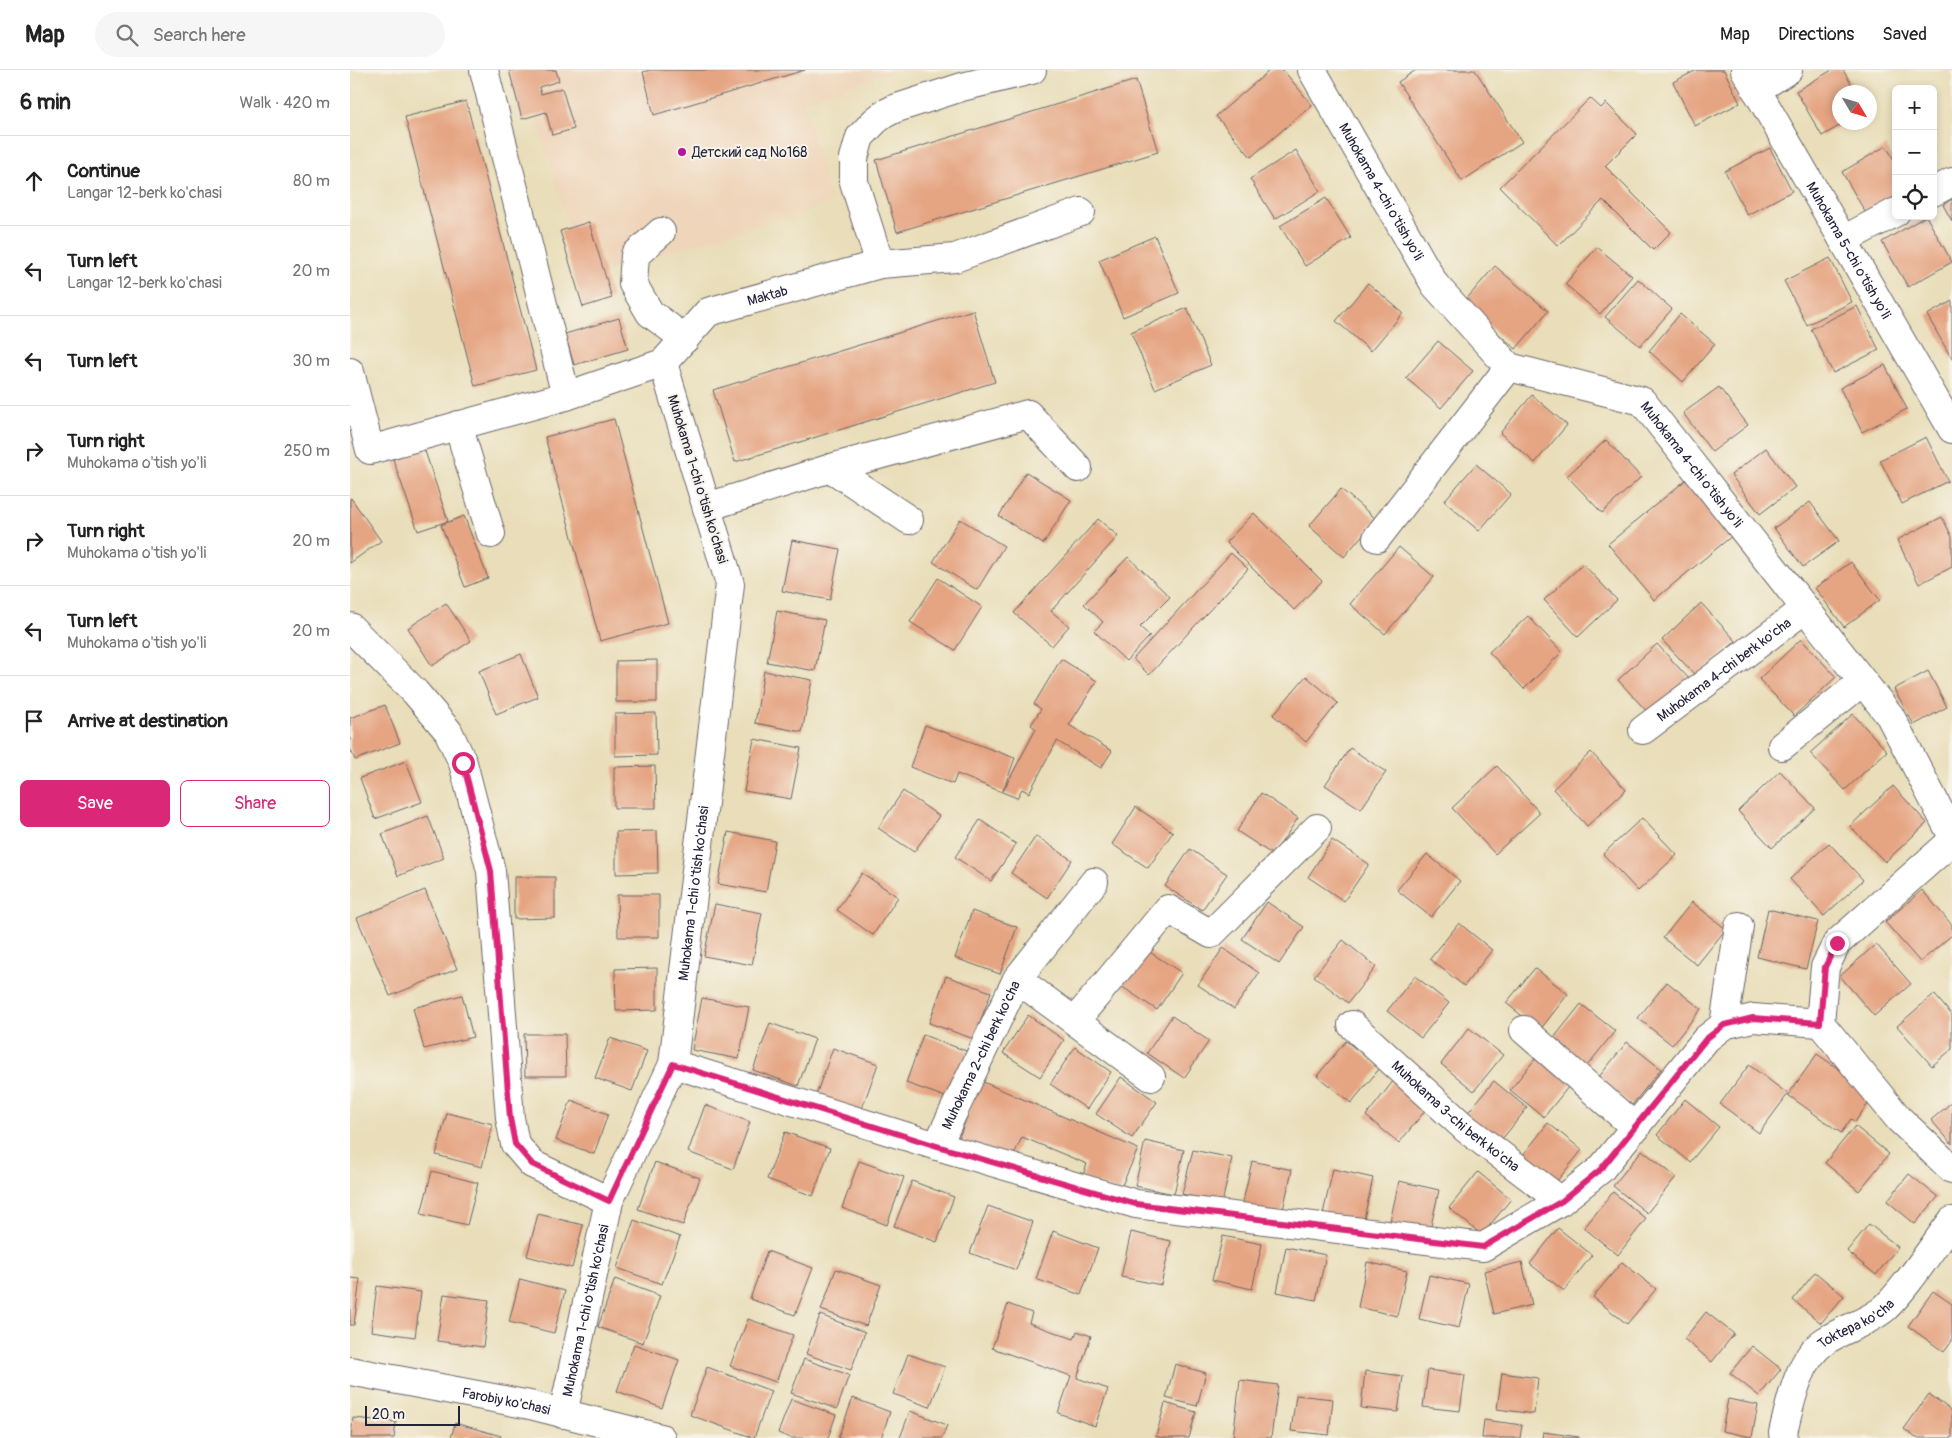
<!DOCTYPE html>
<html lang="en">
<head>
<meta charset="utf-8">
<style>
	:root { --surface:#fff; --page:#f6f6f6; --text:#222; --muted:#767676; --line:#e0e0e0; --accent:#db2777 }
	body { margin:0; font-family:Pangolin,sans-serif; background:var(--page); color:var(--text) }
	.controls { position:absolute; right:15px; top:15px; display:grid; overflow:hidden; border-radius:8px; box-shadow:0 2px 8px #0003 }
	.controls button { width:45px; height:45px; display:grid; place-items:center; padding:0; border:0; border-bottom:1px solid var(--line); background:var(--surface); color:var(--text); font:25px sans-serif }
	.compass { position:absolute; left:1482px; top:15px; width:45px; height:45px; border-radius:50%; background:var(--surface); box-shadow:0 2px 8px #0003; rotate:128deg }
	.scale { position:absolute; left:15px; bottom:12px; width:95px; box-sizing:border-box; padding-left:5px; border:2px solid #22223b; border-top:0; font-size:14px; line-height:18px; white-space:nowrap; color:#22223b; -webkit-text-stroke:4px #f7f3e8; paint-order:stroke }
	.stop { position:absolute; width:15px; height:15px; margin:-11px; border:4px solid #db2777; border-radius:50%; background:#fff }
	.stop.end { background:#db2777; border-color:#fff; box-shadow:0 1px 5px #0008 }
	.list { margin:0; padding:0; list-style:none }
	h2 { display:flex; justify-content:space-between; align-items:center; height:65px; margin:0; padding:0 20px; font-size:21px }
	h2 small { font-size:16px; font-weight:400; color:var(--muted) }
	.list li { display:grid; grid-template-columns:32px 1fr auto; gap:15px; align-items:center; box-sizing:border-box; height:90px; padding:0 20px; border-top:1px solid var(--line) }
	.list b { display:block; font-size:19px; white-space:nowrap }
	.list p { margin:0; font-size:16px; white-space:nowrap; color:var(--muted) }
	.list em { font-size:16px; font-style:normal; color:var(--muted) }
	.actions { display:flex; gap:10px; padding:15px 20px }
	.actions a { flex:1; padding:11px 0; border:1px solid var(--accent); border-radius:8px; text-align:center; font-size:18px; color:var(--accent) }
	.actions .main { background:var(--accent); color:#fff }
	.icon { flex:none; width:28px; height:28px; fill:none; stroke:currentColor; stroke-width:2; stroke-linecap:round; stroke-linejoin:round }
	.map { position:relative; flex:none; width:1602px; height:1368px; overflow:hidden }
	header { display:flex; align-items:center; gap:30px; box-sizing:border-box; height:70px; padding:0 25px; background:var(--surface); border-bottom:1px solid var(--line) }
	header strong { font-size:24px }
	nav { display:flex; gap:28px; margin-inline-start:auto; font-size:18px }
	.search { width:350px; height:45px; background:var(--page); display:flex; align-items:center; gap:12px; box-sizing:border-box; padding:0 18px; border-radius:28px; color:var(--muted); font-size:19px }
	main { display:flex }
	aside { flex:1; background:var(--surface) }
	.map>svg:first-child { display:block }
	.built { fill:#efd6bb }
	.building { fill:#e5a482 }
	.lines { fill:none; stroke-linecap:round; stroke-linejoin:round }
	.minor-casing { stroke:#686467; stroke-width:30 }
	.minor { stroke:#fff; stroke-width:28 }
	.route { stroke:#db2777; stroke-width:6 }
	.poi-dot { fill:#b5179e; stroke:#f7f3e8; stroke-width:2 }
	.labels { text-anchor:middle; stroke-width:4; stroke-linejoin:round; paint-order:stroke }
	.poi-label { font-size:14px; fill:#22223b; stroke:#f7f3e8; text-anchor:start }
	.street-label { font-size:14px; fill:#22223b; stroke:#f7f3e8 }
</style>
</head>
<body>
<header>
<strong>Map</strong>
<div class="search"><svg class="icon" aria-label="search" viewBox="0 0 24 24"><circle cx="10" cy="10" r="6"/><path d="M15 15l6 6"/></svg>Search here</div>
<nav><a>Map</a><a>Directions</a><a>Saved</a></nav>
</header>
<main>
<aside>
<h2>6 min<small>Walk · 420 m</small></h2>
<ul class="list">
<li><svg class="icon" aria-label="ahead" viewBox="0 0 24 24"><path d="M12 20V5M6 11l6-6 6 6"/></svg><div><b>Continue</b><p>Langar 12-berk ko'chasi</p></div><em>80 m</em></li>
<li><svg class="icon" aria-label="left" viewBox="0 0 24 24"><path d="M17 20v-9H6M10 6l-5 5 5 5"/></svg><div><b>Turn left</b><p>Langar 12-berk ko'chasi</p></div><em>20 m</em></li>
<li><svg class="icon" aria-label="left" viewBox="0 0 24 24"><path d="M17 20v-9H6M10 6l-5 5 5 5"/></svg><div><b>Turn left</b></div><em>30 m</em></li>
<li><svg class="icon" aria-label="right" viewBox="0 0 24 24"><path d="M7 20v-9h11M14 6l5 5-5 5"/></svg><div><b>Turn right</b><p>Muhokama o'tish yo'li</p></div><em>250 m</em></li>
<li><svg class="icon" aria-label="right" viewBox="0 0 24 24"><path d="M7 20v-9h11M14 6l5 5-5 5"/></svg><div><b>Turn right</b><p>Muhokama o'tish yo'li</p></div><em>20 m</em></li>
<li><svg class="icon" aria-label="left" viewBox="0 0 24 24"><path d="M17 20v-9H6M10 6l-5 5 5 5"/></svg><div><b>Turn left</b><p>Muhokama o'tish yo'li</p></div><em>20 m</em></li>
<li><svg class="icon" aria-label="arrive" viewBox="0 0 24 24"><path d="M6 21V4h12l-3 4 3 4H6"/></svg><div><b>Arrive at destination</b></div></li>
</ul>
<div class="actions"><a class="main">Save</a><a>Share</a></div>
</aside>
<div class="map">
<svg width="1602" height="1368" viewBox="0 0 1602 1368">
	<rect width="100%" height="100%" fill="#f7f3e8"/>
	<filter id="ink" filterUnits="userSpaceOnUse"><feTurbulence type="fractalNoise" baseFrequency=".02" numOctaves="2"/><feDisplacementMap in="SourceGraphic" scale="10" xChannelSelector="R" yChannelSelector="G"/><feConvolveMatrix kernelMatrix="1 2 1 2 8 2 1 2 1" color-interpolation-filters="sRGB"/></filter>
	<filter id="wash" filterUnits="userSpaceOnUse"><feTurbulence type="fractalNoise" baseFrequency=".0096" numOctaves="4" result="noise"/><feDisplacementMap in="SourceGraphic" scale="20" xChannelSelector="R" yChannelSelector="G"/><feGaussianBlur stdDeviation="1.12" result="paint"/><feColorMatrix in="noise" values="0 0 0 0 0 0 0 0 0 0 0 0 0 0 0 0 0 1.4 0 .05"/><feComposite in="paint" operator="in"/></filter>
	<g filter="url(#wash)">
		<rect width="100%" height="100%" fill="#e9deb9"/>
		<path class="built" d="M173 0H546L453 31 482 134 233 207Z"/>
		<g id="blocks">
			<path class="building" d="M159 0H206L209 11 189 17 191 24 212 18 224 59 202 65 196 42 172 49Z
				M300 0H455L304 45 293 2Z
				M920 0H933L962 35 901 87 866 46Z
				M1066 0H1125L1172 72 1112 111 1048 12Z
				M1347 0H1374L1390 33 1345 56 1323 12Z
				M1482 0H1493L1506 22H1490V52H1496L1472 66 1446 21Z
				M786 10 808 82 547 162 526 90Z
				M1240 28 1251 38 1256 33 1287 64 1255 96 1321 162 1303 180 1253 130 1208 176 1150 117Z
				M116 31 186 300 125 316 55 47Z
				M1536 76 1546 93V131L1518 147 1492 102Z
				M1420 78 1442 121 1397 145 1375 101Z
				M946 80 970 121 925 149 900 109Z
				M976 128 1001 168 955 196 930 156Z
				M1602 129V151L1593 135Z
				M1576 146 1602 192 1558 217 1532 172Z
				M239 152 262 228 233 237 210 161Z
				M805 166 829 223 773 247 749 190Z
				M1247 177 1282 206 1250 244 1215 214Z
				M1480 188 1502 232 1457 255 1434 211Z
				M1145 196 1198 241 1166 279 1113 233Z
				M1288 209 1322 239 1290 276 1255 247Z
				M1018 213 1053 243 1021 281 986 251Z
				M1602 231V289L1577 245Z
				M1507 236 1529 280 1483 303 1461 259Z
				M837 238 861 295 805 319 781 262Z
				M623 240 645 312 385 392 363 320Z
				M1330 244 1365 274 1333 312 1299 281Z
				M269 248 278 279 224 295 215 264Z
				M1088 271 1123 301 1091 338 1056 308Z
				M1535 295 1557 339 1512 362 1490 318Z
				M1369 317 1398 355 1362 382 1333 343Z
				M1182 325 1217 355 1185 393 1150 363Z
				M264 349 318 553 250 571 195 367Z
				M1576 367 1598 411 1552 434 1530 390Z
				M1256 370 1291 407 1252 443 1217 406Z
				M74 378 98 451 68 461 43 389Z
				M1416 378 1445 417 1410 444 1381 405Z
				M1126 394 1161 424 1129 461 1094 431Z
				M676 402 721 430 693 474 649 446Z
				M1337 409 1383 465 1304 530 1258 474Z
				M991 419 1026 449 994 487 959 456Z
				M1 428 31 471 0 493V429Z
				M1460 432 1489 471 1453 497 1424 458Z
				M904 443 972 511 944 540 876 472Z
				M114 446 138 508 115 517 91 455Z
				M1592 447 1602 467V497L1569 514 1547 470Z
				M610 449 654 476 627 520 583 492Z
				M748 449 768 466 701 541 719 556 702 576 664 543Z
				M442 470 490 479 480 530 432 521Z
				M1049 477 1084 507 1035 564 1000 534Z
				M881 483 898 499 799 605 783 589Z
				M778 487 820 527 790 557 800 566 776 591 744 561 753 552 734 534Z
				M1501 492 1530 530 1494 557 1465 518Z
				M1233 494 1267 530 1228 567 1194 530Z
				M588 508 632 537 605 580 560 552Z
				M96 533 121 571 82 596 58 558Z
				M1351 533 1386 571 1347 607 1312 570Z
				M427 541 475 550 465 601 417 592Z
				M1178 546 1212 582 1174 619 1139 582Z
				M1451 569 1486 607 1444 646 1409 609Z
				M1307 574 1341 611 1302 647 1268 610Z
				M171 584 188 627 146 644 129 601Z
				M711 589 747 611 719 655 762 681 751 698 707 671 679 723 672 719 667 728 607 704 603 714 560 697 575 655 665 688 653 721 686 659 681 655 691 639 684 634Z
				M307 590V632H266V591Z
				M414 601 462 610 452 662 405 653Z
				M1578 601 1597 637 1564 655 1544 619Z
				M956 606 988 633 956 672 923 645Z
				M35 635 50 673 5 690 0 678V648Z
				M306 643 307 685 265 686V644Z
				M1503 644 1537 681 1495 720 1460 683Z
				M404 669 451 678 441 729 394 721Z
				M1000 678 1036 702 1011 739 975 715Z
				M1241 682 1276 720 1237 756 1203 719Z
				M56 691 72 732 25 749 10 708Z
				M305 696 306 738H264V697Z
				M1147 696 1190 743 1145 784 1102 738Z
				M1430 701 1465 738 1422 778 1388 741Z
				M1543 716 1577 753 1535 792 1500 756Z
				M553 721 589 746 564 782 528 758Z
				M911 723 948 748 923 785 887 761Z
				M786 737 823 762 798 798 762 774Z
				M78 746 94 788 48 806 32 764Z
				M1292 748 1327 785 1288 821 1253 784Z
				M630 750 666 774 641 811 605 787Z
				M307 761 308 803 266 804V762Z
				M378 762 425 771 416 822 368 814Z
				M686 766 722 790 697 828 661 803Z
				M982 770 1019 794 994 831 958 807Z
				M1479 773 1513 810 1474 846 1440 809Z
				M840 779 877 804 852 840 815 816Z
				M1077 784 1110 811 1081 847 1047 820Z
				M512 803 548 827 523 865 487 840Z
				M164 807H205V848L164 849Z
				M75 820 107 899 40 926 7 848Z
				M1572 820 1602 855V865L1570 892 1535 852Z
				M267 825H309V867H268Z
				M917 832 954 857 929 894 892 869Z
				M1342 832 1376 859 1347 895 1313 868Z
				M365 834 412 843 402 895 354 886Z
				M1418 839 1468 851 1456 899 1407 887Z
				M622 841 667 857 650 904 605 888Z
				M1109 853 1142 880 1114 916 1080 889Z
				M993 870 1026 897 998 933 964 906Z
				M1526 874 1561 914 1524 946 1490 906Z
				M873 878 909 903 884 939 848 915Z
				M795 879 832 903 807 940 771 916Z
				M307 898V940L266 941 265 899Z
				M1185 898 1218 924 1190 960 1156 933Z
				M596 906 641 922 624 969 579 953Z
				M1065 906 1099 933 1071 968 1037 941Z
				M1317 912 1351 939 1322 975 1288 948Z
				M1584 924 1602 945V979L1582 996 1547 956Z
				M112 925 123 967 74 979 63 938Z
				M352 928 399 937 389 989 342 980Z
				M1231 934 1265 961 1237 996 1203 969Z
				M678 945 714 970 690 1007 653 983Z
				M822 946 859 971 834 1008 797 983Z
				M420 953 465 969 448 1016 403 1000Z
				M1119 958 1153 985 1124 1021 1091 994Z
				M174 964H215L216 1006H175Z
				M573 965 619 982 601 1029 556 1013Z
				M260 968 297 981 282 1021 245 1008Z
				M996 971 1030 998 1001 1033 967 1006Z
				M1277 972 1311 999 1282 1035 1248 1008Z
				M725 977 761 1002 737 1039 700 1014Z
				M483 978 528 994 511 1041 466 1025Z
				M1189 984 1223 1011 1194 1047 1160 1020Z
				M1467 984 1525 1024 1505 1052 1501 1049 1491 1063 1438 1025Z
				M1399 995 1438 1024 1409 1063 1370 1034Z
				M771 1007 807 1032 782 1068 746 1044Z
				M1044 1010 1078 1037 1049 1073 1016 1046Z
				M631 1011 788 1079 769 1122 732 1108 737 1094 672 1067 662 1089 608 1070Z
				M1144 1011 1177 1038 1149 1073 1115 1046Z
				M1335 1029 1369 1057 1340 1092 1307 1065Z
				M221 1030 258 1044 244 1084 206 1070Z
				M1602 1032V1074L1581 1050Z
				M355 1035 400 1052 383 1099 338 1082Z
				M97 1043 143 1054 132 1097 86 1085Z
				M1198 1053 1232 1080 1203 1116 1170 1089Z
				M1505 1056 1539 1084 1509 1121 1475 1093Z
				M435 1062 480 1078 463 1126 417 1109Z
				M795 1071 834 1080 824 1124 785 1116Z
				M843 1080 882 1088 872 1133 832 1124Z
				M1292 1080 1326 1107 1297 1143 1263 1116Z
				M509 1091 554 1107 537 1155 492 1138Z
				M902 1091 942 1100 932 1144 892 1136Z
				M305 1092 350 1108 333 1155 288 1139Z
				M983 1099 1023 1108 1013 1153 973 1144Z
				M82 1101 128 1113 117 1155 71 1144Z
				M1128 1102 1161 1129 1132 1165 1099 1138Z
				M1559 1104 1588 1127 1565 1154 1537 1131Z
				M562 1111 604 1127 587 1172 544 1156Z
				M1049 1111 1089 1120 1079 1165 1039 1156Z
				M1263 1122 1296 1149 1268 1185 1234 1158Z
				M638 1136 683 1152 666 1200 620 1183Z
				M188 1144 233 1155 222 1198 177 1186Z
				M284 1150 330 1167 312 1214 267 1198Z
				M1519 1154 1548 1177 1526 1205 1497 1181Z
				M1208 1158 1242 1185 1214 1221 1180 1194Z
				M703 1161 748 1178 731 1225 686 1209Z
				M781 1162 821 1171 811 1215 771 1207Z
				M873 1166 912 1174 902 1219 862 1210Z
				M936 1177 976 1185 966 1230 927 1222Z
				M417 1181 463 1198 445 1245 400 1229Z
				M1017 1192 1057 1201 1047 1246 1008 1237Z
				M1172 1192 1182 1235 1144 1244 1134 1201Z
				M1272 1192 1306 1219 1277 1254 1243 1227Z
				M486 1199 531 1215 516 1256 471 1240Z
				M1465 1202 1494 1226 1471 1253 1443 1230Z
				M1079 1205 1119 1214 1109 1258 1069 1249Z
				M0 1208 10 1209 4 1255H0Z
				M170 1209 215 1221 204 1263 159 1252Z
				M265 1209 310 1226 293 1273 248 1257Z
				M27 1216 71 1222 65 1267 21 1261Z
				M1583 1221 1602 1234V1271L1594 1282 1558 1256Z
				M94 1224 139 1230 133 1277 87 1271Z
				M658 1234 682 1243 679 1253 724 1269 727 1261 741 1266 727 1308 758 1319 745 1356 708 1343 721 1306 642 1278Z
				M1356 1242 1384 1264 1362 1292 1334 1269Z
				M470 1245 515 1262 501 1300 456 1284Z
				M398 1249 443 1265 426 1312 380 1296Z
				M284 1274 329 1290 312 1338 267 1321Z
				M1402 1276 1431 1299 1409 1326 1380 1303Z
				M558 1284 595 1297 580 1337 543 1324Z
				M454 1289 499 1305 487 1339 441 1323Z
				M825 1294 856 1303 847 1336 816 1328Z
				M357 1297 421 1321 404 1368 340 1345Z
				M1078 1300 1115 1305 1110 1341 1073 1337Z
				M1015 1301 1053 1306 1048 1342 1011 1338Z
				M1152 1303 1188 1308 1184 1344 1147 1339Z
				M890 1310 928 1315 921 1368H883Z
				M1579 1324 1602 1341V1368H1566L1554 1359Z
				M946 1325 983 1329 979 1365 941 1361Z
				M503 1328 540 1342 531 1368H488Z
				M441 1329 486 1345 478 1368H441L428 1363Z
				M1378 1329 1408 1335 1402 1367 1372 1361Z
				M815 1333 846 1342 839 1368H812L806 1366Z
				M560 1341 597 1355 592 1368H550Z
				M3 1348 46 1352 44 1368H1Z
				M1134 1350 1172 1355 1170 1368H1132Z
				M105 1353 151 1366 150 1368H101Z
				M1193 1362 1229 1367V1368H1192Z"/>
		</g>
	</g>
	<g filter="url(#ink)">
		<use href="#blocks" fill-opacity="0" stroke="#686467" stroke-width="1"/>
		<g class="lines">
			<g class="minor-casing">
				<g id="minor">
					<path d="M134 0 216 326"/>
					<path id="s1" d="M962 0 1085 215 1159 297 1292 331 1540 646 1602 765"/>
					<path id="s2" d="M1395 0 1602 359"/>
					<path d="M1406 20 1438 0"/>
					<path d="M1583 122 1602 112"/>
					<path d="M311 162 285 185 283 214 300 243 335 269"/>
					<path d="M1493 170 1546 142"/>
					<path d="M530 194 605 188 731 142"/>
					<path id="s3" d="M0 302 20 380 216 326 313 293 358 242 530 194 504 112V88L510 67 525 51 534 44 544 39 612 17 682 0"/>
					<path d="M108 355 141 464"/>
					<path d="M481 398 678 344 728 398"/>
					<path d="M357 437 481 398 559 450"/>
					<path d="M1027 468 1159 297"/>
					<path d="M0 557 65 622 98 661 113 693 141 801 160 1048 165 1074 182 1094 259 1131"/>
					<path id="s4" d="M1293 660 1455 539"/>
					<path d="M1432 676 1512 612"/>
					<path d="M667 909 801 1007"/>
					<path d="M725 951 818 839 861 864 967 758"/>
					<path d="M1470 953 1549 1049 1602 1099"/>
					<path id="s5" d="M1002 955 1115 1058 1211 1131"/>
					<path d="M1374 955 1389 856"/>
					<path d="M1174 960 1286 1058"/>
					<path d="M323 994 587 1076 786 1134 1133 1177 1211 1131 1251 1099 1356 969 1374 955 1403 948 1470 953 1475 897 1487 873 1602 771"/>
					<path id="s6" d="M587 1076 667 909 744 812"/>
					<path id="s7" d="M0 1301 180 1335 311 1368"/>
					<path id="s8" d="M213 1344 259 1131 323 994 380 514 313 293"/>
					<path id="s9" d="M1434 1368 1433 1363C1440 1334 1448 1289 1475 1271 1493 1259 1519 1252 1535 1238 1558 1216 1582 1177 1602 1151"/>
				</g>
			</g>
			<use href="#minor" class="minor"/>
		</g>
	</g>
	<g class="lines" filter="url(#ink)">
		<path class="route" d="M113 693 141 801 160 1048 165 1074 182 1094 259 1131 323 994 587 1076 786 1134 1133 1177 1212 1131 1251 1099 1356 969 1374 955 1403 948 1470 953 1475 897 1487 873"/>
	</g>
	<circle class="poi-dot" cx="332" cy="82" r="5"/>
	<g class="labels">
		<g class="poi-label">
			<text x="342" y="87">Детский сад №168</text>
		</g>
		<g class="street-label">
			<text dy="5" stroke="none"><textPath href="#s1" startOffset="140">Muhokama 4-chi o'tish yo'li</textPath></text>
			<text dy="5" stroke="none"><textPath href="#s2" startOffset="208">Muhokama 5-chi o'tish yo'li</textPath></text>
			<text dy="5" stroke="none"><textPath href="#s3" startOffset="516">Maktab</textPath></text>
			<text dy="5" stroke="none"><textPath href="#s1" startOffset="576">Muhokama 4-chi o'tish yo'li</textPath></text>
			<text transform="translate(348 409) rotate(73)" y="5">Muhokama 1-chi o'tish ko'chasi</text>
			<text dy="5" stroke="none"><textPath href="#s4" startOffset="101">Muhokama 4-chi berk ko'cha</textPath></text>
			<text dy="5" stroke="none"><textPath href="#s8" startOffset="541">Muhokama 1-chi o'tish ko'chasi</textPath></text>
			<text dy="5" stroke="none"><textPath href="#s6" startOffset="101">Muhokama 2-chi berk ko'cha</textPath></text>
			<text dy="5" stroke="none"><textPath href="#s5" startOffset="138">Muhokama 3-chi berk ko'cha</textPath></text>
			<text dy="5" stroke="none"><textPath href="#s8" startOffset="106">Muhokama 1-chi o'tish ko'chasi</textPath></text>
			<text dy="5" stroke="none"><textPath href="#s9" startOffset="144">Toktepa ko'cha</textPath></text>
			<text dy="5" stroke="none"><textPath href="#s7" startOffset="159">Farobiy ko'chasi</textPath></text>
		</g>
	</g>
</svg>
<div class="controls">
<button>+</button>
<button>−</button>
<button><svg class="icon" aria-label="locate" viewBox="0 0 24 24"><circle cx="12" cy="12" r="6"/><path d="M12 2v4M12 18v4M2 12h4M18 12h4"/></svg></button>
</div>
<svg class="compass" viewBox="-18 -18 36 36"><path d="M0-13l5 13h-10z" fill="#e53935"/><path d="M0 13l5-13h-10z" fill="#767676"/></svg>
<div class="scale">20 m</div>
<div class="stop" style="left:113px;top:693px"></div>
<div class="stop end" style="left:1487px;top:873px"></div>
</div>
</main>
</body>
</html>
